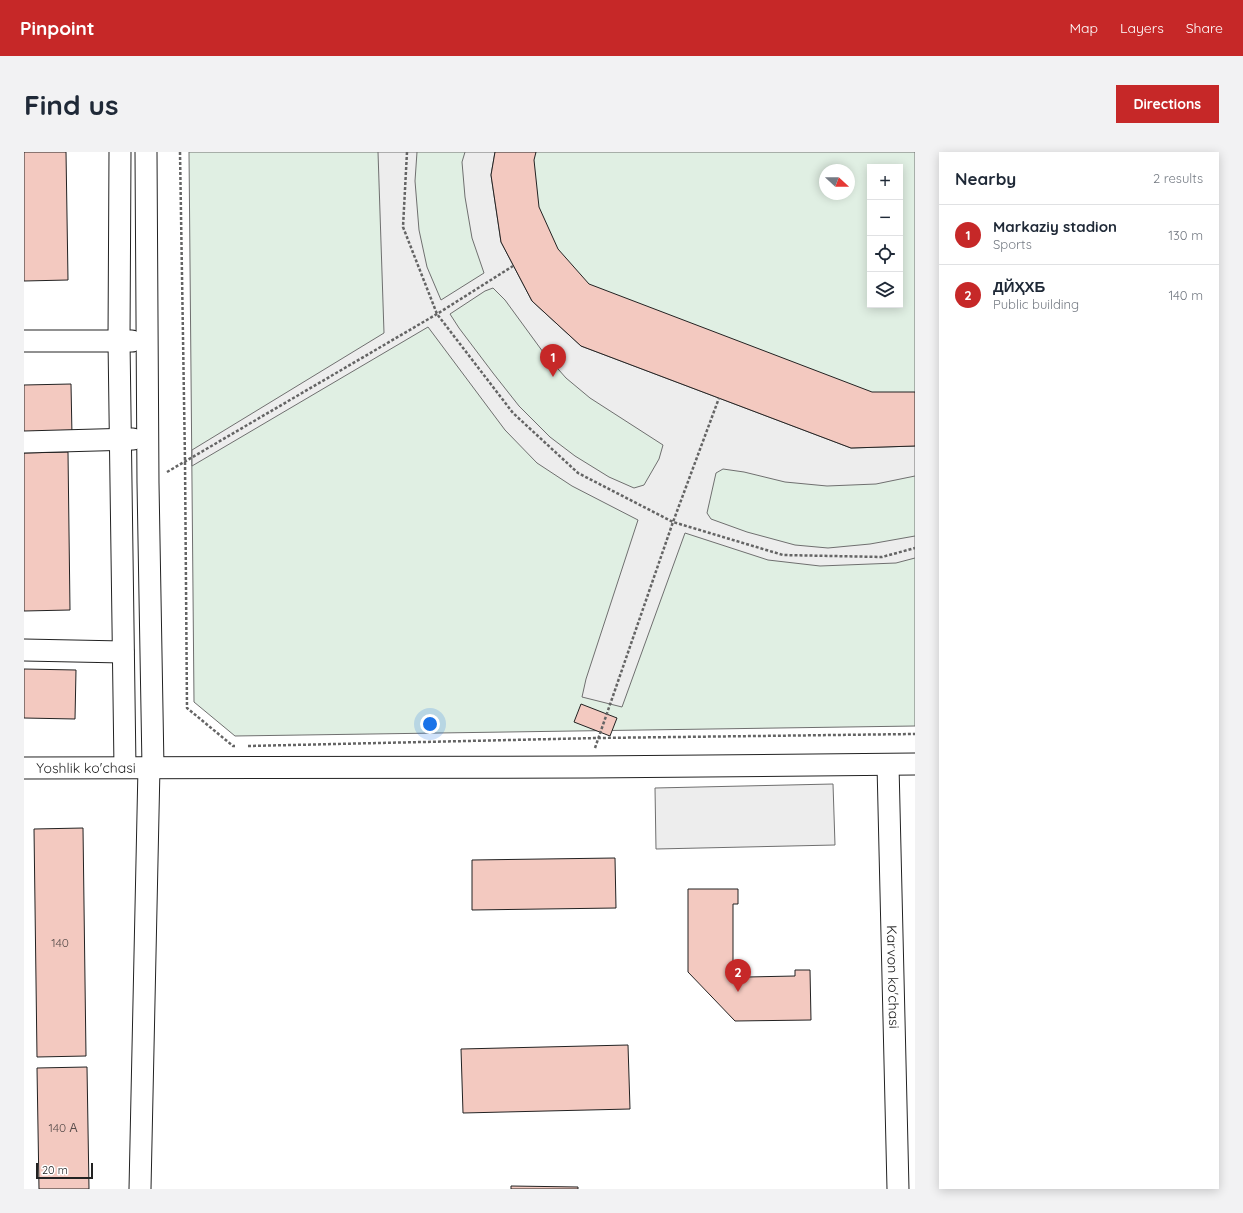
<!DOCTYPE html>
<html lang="en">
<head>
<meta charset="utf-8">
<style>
	:root { --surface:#fff; --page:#f2f2f3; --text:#1f2937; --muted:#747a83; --line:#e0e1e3; --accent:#c62828 }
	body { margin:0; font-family:Quicksand,sans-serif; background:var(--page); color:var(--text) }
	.controls { position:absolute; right:12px; top:12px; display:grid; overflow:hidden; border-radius:0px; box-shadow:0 2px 10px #0003 }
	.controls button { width:36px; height:36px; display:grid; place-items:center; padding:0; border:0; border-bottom:1px solid var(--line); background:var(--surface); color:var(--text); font:20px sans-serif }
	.compass { position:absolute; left:795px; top:12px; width:36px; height:36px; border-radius:50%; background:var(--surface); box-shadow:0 2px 10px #0003; rotate:111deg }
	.scale { position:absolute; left:12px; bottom:10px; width:57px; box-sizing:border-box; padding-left:4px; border:2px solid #222; border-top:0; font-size:11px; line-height:14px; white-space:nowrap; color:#222; -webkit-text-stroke:3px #fff; paint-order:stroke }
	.you { position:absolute; left:406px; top:572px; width:14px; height:14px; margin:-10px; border:3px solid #fff; border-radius:50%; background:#1a73e8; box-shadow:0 0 0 6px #1a73e833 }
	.badge { display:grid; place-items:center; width:26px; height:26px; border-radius:50%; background:var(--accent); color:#fff; font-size:13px; font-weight:700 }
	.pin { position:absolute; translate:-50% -33px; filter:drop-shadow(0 1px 2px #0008) }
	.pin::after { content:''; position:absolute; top:21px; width:14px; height:12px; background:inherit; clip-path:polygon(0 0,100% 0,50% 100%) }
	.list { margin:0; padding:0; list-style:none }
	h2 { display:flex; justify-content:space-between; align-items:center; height:52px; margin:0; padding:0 16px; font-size:17px }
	h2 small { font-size:13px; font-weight:400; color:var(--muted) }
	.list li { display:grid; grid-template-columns:26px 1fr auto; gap:12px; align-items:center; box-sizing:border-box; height:60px; padding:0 16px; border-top:1px solid var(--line) }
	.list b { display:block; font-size:15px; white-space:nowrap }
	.list p { margin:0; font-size:13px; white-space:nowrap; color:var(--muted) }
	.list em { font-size:13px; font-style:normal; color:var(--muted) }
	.icon { flex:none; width:22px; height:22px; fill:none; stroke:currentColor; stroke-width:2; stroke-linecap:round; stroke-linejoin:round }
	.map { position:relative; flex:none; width:891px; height:1037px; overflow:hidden; border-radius:0px }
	header { display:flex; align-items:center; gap:24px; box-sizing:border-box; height:56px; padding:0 20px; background:var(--accent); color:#fff }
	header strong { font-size:19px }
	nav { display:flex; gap:22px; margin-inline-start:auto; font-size:14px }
	.intro { display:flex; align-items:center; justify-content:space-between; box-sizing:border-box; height:96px; padding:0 24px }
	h1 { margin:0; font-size:28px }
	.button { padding:10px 18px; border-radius:0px; background:var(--accent); color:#fff; font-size:14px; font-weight:700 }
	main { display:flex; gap:24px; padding:0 24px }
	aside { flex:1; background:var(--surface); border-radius:0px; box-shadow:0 2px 10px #0003 }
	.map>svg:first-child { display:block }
	.green { fill:#e0efe3; stroke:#6f6f6f; fill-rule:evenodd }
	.parking { fill:#ededed; stroke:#6f6f6f; fill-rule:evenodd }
	.building { fill:#f3c9c0; stroke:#222 }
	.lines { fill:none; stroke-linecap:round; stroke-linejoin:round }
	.minor-casing { stroke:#222; stroke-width:23 }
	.path { stroke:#646464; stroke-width:2.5; stroke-dasharray:3 2; stroke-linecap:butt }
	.minor { stroke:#fff; stroke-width:21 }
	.labels { text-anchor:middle; stroke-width:3; stroke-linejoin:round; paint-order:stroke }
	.number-label { font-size:12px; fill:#564c4a }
	.street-label { font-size:14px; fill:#222; stroke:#fff }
</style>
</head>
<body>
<header>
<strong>Pinpoint</strong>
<nav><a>Map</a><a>Layers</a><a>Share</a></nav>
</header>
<div class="intro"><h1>Find us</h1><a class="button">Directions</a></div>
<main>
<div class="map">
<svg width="891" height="1037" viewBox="0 0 891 1037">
	<rect width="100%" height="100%" fill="#fff"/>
	<path class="green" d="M165 0H891V574L211 584 170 550ZM846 15H876V153H846ZM801 18H825V42H801Z"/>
	<path class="parking" d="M354 0H393L391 29 395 78 403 115 417 148 460 121 448 86 441 45 438 10 441 0H471L467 23 477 90 508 149 557 194 827 296 891 294V324L852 332 803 334 761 330 720 320 699 317 692 321 683 361 687 367 723 380 771 393 804 396 846 392 891 384V406L872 411 796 414 744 408 661 381 598 555 558 545 562 527 614 368 548 334 513 311 481 278 404 175 168 314V298L360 181ZM469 136 481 148 519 200 542 226 566 246 639 293 635 307 620 333 610 336 585 325 551 304 526 285 495 254 469 221 435 176 426 162 461 139Z
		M809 632 811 693 632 697 631 636Z"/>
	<path class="building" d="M0 0H42L44 128 0 129Z
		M471 0H512L510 8 515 55 534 97 565 132 848 240H891V294L827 296 557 194 508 149 477 90 467 23Z
		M47 232 48 284 0 285V233Z
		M44 300 46 458 0 459V301Z
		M0 517 52 518 51 567 0 566Z
		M557 552 593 566 586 584 550 570Z
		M59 676 62 904 13 905 10 677Z
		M591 706 592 756 448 758V708Z
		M664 737H714V752H709V812L723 825 771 824V818H786L787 868 711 869 664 820Z
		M604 893 606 957 439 961 437 897Z
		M63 915 65 1037H15L13 916Z
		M487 1034 554 1035V1037H487Z"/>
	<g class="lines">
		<g class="minor-casing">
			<g id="minor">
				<path d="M96 0 95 189 101 615"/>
				<path d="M122 0 124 331 129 615"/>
				<path d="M0 189H108"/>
				<path d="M0 290 109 287"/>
				<path d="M0 498 99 500"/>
				<path id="s1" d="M864 613 874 1037"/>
				<path id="s2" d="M0 616 564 615 891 612"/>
				<path d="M116 1037 125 615"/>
			</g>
		</g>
		<path class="path" d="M156 0 161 309 163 556 209 594H211
			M383 0 379 75 413 162 489 261 554 321 649 370 759 403 858 405 891 396
			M143 320 413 162 489 114
			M224 594 574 586 891 582
			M571 596 649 370 695 246"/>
		<use href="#minor" class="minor"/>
	</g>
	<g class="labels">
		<g class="number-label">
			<text x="36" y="795">140</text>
			<text x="39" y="980">140 А</text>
		</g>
		<g class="street-label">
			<text dy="5" stroke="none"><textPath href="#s2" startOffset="62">Yoshlik ko'chasi</textPath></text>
			<text dy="5" stroke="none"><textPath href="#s1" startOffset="212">Karvon ko'chasi</textPath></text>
		</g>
	</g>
</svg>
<div class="controls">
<button>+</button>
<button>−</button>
<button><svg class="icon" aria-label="locate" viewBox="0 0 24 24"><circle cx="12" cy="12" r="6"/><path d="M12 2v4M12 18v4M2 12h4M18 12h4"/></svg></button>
<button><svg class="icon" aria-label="layers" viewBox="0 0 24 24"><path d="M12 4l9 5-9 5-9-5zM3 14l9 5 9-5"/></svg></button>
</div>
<svg class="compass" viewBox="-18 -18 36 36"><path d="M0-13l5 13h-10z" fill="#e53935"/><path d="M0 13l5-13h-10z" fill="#747a83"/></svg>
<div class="scale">20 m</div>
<div class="you"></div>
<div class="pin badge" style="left:529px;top:225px">1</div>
<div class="pin badge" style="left:714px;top:840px">2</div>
</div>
<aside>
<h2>Nearby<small>2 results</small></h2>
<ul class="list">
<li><span class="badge">1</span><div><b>Markaziy stadion</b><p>Sports</p></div><em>130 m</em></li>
<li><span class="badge">2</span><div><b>ДЙҲХБ</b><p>Public building</p></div><em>140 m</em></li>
</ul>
</aside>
</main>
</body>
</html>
